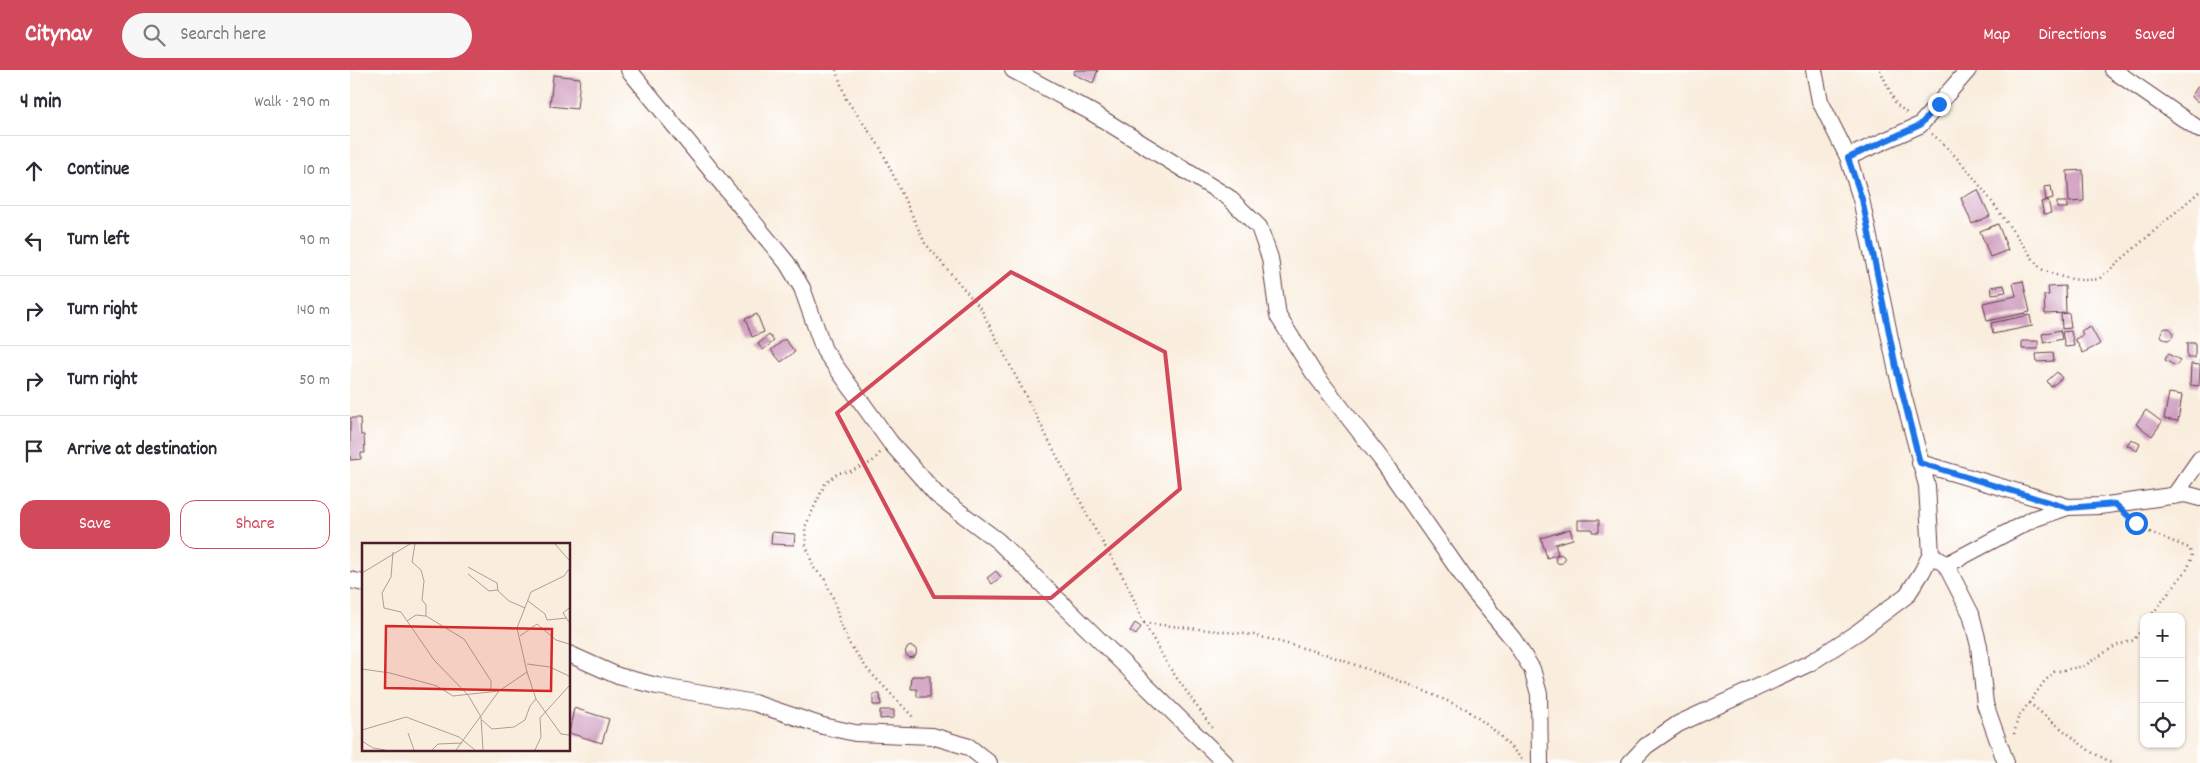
<!DOCTYPE html>
<html lang="en">
<head>
<meta charset="utf-8">
<style>
	:root { --surface:#fff; --page:#f7f7f7; --text:#2b2b33; --muted:#7c7c81; --line:#e1e1e2; --accent:#d1495b }
	body { margin:0; font-family:Dekko,sans-serif; background:var(--page); color:var(--text) }
	.controls { position:absolute; right:15px; bottom:15px; display:grid; overflow:hidden; border-radius:10px; box-shadow:0 1px 4px #0004 }
	.controls button { width:45px; height:45px; display:grid; place-items:center; padding:0; border:0; border-bottom:1px solid var(--line); background:var(--surface); color:var(--text); font:25px sans-serif }
	.stop { position:absolute; width:15px; height:15px; margin:-11px; border:4px solid #1a73e8; border-radius:50%; background:#fff }
	.stop.end { background:#1a73e8; border-color:#fff; box-shadow:0 1px 5px #0008 }
	.list { margin:0; padding:0; list-style:none }
	h2 { display:flex; justify-content:space-between; align-items:center; height:65px; margin:0; padding:0 20px; font-size:21px }
	h2 small { font-size:16px; font-weight:400; color:var(--muted) }
	.list li { display:grid; grid-template-columns:32px 1fr auto; gap:15px; align-items:center; box-sizing:border-box; height:70px; padding:0 20px; border-top:1px solid var(--line) }
	.list b { display:block; font-size:19px; white-space:nowrap }
	.list em { font-size:16px; font-style:normal; color:var(--muted) }
	.actions { display:flex; gap:10px; padding:15px 20px }
	.actions a { flex:1; padding:11px 0; border:1px solid var(--accent); border-radius:15px; text-align:center; font-size:18px; color:var(--accent) }
	.actions .main { background:var(--accent); color:#fff }
	.icon { flex:none; width:28px; height:28px; fill:none; stroke:currentColor; stroke-width:2; stroke-linecap:round; stroke-linejoin:round }
	.map { position:relative; flex:none; width:1850px; height:693px; overflow:hidden }
	header { display:flex; align-items:center; gap:30px; box-sizing:border-box; height:70px; padding:0 25px; background:var(--accent); color:#fff }
	header strong { font-size:24px }
	nav { display:flex; gap:28px; margin-inline-start:auto; font-size:18px }
	.search { width:350px; height:45px; background:var(--page); display:flex; align-items:center; gap:12px; box-sizing:border-box; padding:0 18px; border-radius:28px; color:var(--muted); font-size:19px }
	main { display:flex }
	aside { flex:1; background:var(--surface) }
	.map>svg:first-child { display:block }
	.building { fill:#cf9dbf }
	.lines { fill:none; stroke-linecap:round; stroke-linejoin:round }
	.street-casing { stroke:#643e46; stroke-width:18 }
	.path { stroke:#643e46; stroke-width:2.5; stroke-dasharray:1 4; stroke-linecap:butt }
	.street { stroke:#fff; stroke-width:16 }
	.route { stroke:#1a73e8; stroke-width:6 }
	.marked { fill:none; stroke:#d1495b; stroke-width:4; stroke-linejoin:round }
	.inset-road { fill:none; stroke:#b39b96; stroke-width:1 }
	.view { fill:#d62828; fill-opacity:0.15; stroke:#d62828; stroke-width:2.5 }
	.inset-edge { fill:none; stroke:#4a1f2b; stroke-width:2.5 }
</style>
</head>
<body>
<header>
<strong>Citynav</strong>
<div class="search"><svg class="icon" aria-label="search" viewBox="0 0 24 24"><circle cx="10" cy="10" r="6"/><path d="M15 15l6 6"/></svg>Search here</div>
<nav><a>Map</a><a>Directions</a><a>Saved</a></nav>
</header>
<main>
<aside>
<h2>4 min<small>Walk · 290 m</small></h2>
<ul class="list">
<li><svg class="icon" aria-label="ahead" viewBox="0 0 24 24"><path d="M12 20V5M6 11l6-6 6 6"/></svg><div><b>Continue</b></div><em>10 m</em></li>
<li><svg class="icon" aria-label="left" viewBox="0 0 24 24"><path d="M17 20v-9H6M10 6l-5 5 5 5"/></svg><div><b>Turn left</b></div><em>90 m</em></li>
<li><svg class="icon" aria-label="right" viewBox="0 0 24 24"><path d="M7 20v-9h11M14 6l5 5-5 5"/></svg><div><b>Turn right</b></div><em>140 m</em></li>
<li><svg class="icon" aria-label="right" viewBox="0 0 24 24"><path d="M7 20v-9h11M14 6l5 5-5 5"/></svg><div><b>Turn right</b></div><em>50 m</em></li>
<li><svg class="icon" aria-label="arrive" viewBox="0 0 24 24"><path d="M6 21V4h12l-3 4 3 4H6"/></svg><div><b>Arrive at destination</b></div></li>
</ul>
<div class="actions"><a class="main">Save</a><a>Share</a></div>
</aside>
<div class="map">
<svg width="1850" height="693" viewBox="0 0 1850 693">
	<rect width="100%" height="100%" fill="#fff"/>
	<filter id="ink" filterUnits="userSpaceOnUse"><feTurbulence type="fractalNoise" baseFrequency=".02" numOctaves="2"/><feDisplacementMap in="SourceGraphic" scale="10" xChannelSelector="R" yChannelSelector="G"/><feConvolveMatrix kernelMatrix="1 2 1 2 8 2 1 2 1" color-interpolation-filters="sRGB"/></filter>
	<filter id="wash" filterUnits="userSpaceOnUse"><feTurbulence type="fractalNoise" baseFrequency=".0096" numOctaves="4" result="noise"/><feDisplacementMap in="SourceGraphic" scale="20" xChannelSelector="R" yChannelSelector="G"/><feGaussianBlur stdDeviation="1.12" result="paint"/><feColorMatrix in="noise" values="0 0 0 0 0 0 0 0 0 0 0 0 0 0 0 0 0 1.4 0 .05"/><feComposite in="paint" operator="in"/></filter>
	<g filter="url(#wash)">
		<rect width="100%" height="100%" fill="#f9eddd"/>
		<g id="blocks">
			<path class="building" d="M725 0H748L743 13 723 4Z
				M203 5 230 8 227 39 200 36Z
				M1850 13V33L1841 27Z
				M1733 100 1734 131 1719 132 1717 101Z
				M1701 116 1703 128 1696 130 1694 117Z
				M1628 120 1640 146 1622 154 1611 128Z
				M1698 130 1701 143 1694 144 1691 132Z
				M1707 132H1717V138H1707Z
				M1648 154 1658 180 1640 187 1630 161Z
				M1673 211 1680 242 1637 251 1633 233 1666 226 1663 213Z
				M1654 215 1656 222 1642 224 1641 217Z
				M1715 216 1716 243 1695 244 1694 225H1699L1698 217Z
				M1719 243 1721 258 1712 259 1711 244Z
				M407 244 414 262 402 267 395 249Z
				M1680 245 1682 256 1643 264 1641 253Z
				M1740 256 1750 274 1733 283 1725 269 1733 265 1731 261Z
				M1811 264a6 6 0 1 1 12 0a6 6 0 1 1-12 0Z
				M1710 260 1712 269 1694 273 1692 264Z
				M1721 261 1724 276 1715 277 1712 262Z
				M419 265 424 271 413 280 408 274Z
				M435 269 445 282 431 292 421 280Z
				M1672 271H1688V279H1672Z
				M1837 273H1845V288H1837Z
				M1703 283 1704 291 1687 292 1686 284Z
				M1818 284 1830 290 1826 296 1815 290Z
				M1841 294 1850 295 1849 316 1840 315Z
				M1707 302 1712 308 1701 317 1697 311Z
				M1819 323 1832 325 1828 351 1814 349Z
				M1796 340 1812 352 1802 366 1786 354Z
				M0 348H10L11 365H14L15 383H11V389L0 390Z
				M1781 369 1790 374 1787 381 1777 375Z
				M1228 450H1249V462H1242V459H1228Z
				M1220 459 1223 469 1205 474 1208 484 1197 488 1191 468Z
				M422 462 445 464 444 475 421 474Z
				M1205.5 489a4.5 4.5 0 1 1 9 0a4.5 4.5 0 1 1-9 0Z
				M646 501 651 507 642 514 637 508Z
				M785 553 791 557 786 565 780 561Z
				M555.5 582a5.5 5.5 0 1 1 11 0a5.5 5.5 0 1 1-11 0Z
				M562 606H580V627H567V619H561Z
				M523 624H530L531 635H523Z
				M224 638 259 649 252 673 219 663Z
				M530 640H544V648L530 649Z"/>
		</g>
	</g>
	<g filter="url(#ink)">
		<use href="#blocks" fill-opacity="0" stroke="#643e46" stroke-width="1"/>
		<g class="lines">
			<g class="street-casing">
				<path id="street" d="M279 0 437 193 452 218 474 280 540 372 587 425 648 471 875 693
					M663 0 741 42 878 127 909 157 920 188 928 246 963 302 1031 389 1124 522 1163 569 1182 599 1189 624 1190 693
					M1763 0 1850 60
					M1498 87 1570 55 1618 0
					M1570 393 1718 437 1750 436 1835 424 1850 428
					M1824 426 1850 389
					M1581 484 1596 495 1621 544 1629 576 1635 634 1656 693
					M1596 495 1683 449 1718 437
					M0 510 14 513
					M219 584 268 606 307 616 404 633 473 656 505 663 582 666 619 677 639 693
					M1280 693 1296 676 1328 654 1460 593 1508 562 1557 525 1572 502 1581 484 1577 416 1547 302 1511 129 1498 87 1470 31 1464 0"/>
			</g>
			<path class="path" d="M486 0 496 29 530 77 575 173 631 239 743 456 777 514 794 553 819 597 863 659
				M1530 0 1546 34 1558 44
				M1582 64C1626 101 1655 154 1691 199 1711 208 1728 212 1749 209L1850 121
				M1849 291H1850
				M530 383 522 392 501 401 488 403 475 414 455 457 456 476 464 498 474 508 484 530 490 553 499 573 518 600 565 649
				M1780 447 1797 461 1839 478 1842 485 1838 498 1800 547
				M794 553 904 565 975 584 1058 614 1116 639 1145 661 1174 691
				M1679 633 1741 682 1763 693
				M1664 664 1668 648 1694 612 1704 602 1734 596 1765 576 1784 570 1794 555"/>
			<use href="#street" class="street"/>
		</g>
	</g>
	<g class="lines" filter="url(#ink)">
		<path class="route" d="M1589 34 1570 55 1498 88 1512 129 1547 302 1570 393 1718 438 1765 434 1786 453"/>
	</g>
	<path class="marked" d="M661 202 815 282 830 419 701 528 584 527 487 343Z"/>
	<g transform="translate(12 473)">
		<rect width="208" height="208" fill="#f9eddd"/>
		<path class="inset-road" d="M53 1 50 19 59 27 62 38 60 57 64 62V73M193 1 207 17M31 9 29 34 20 50 22 65 39 69 72 117 106 152 119 174 121 207M106 24 135 40 136 48M0 30 48 1M106 31 127 48 135 47 147 58 163 65M166 58 183 71 185 77 205 75M207 65 201 70 207 79M45 78 54 72 64 73 102 96 129 138V147M158 93 175 81 194 97 207 101M165 121 188 124 207 133M0 126 28 130 75 143 91 153 137 148M165 129 174 156 199 191 207 192M120 177 130 186 152 184 163 177 168 163 174 156M0 187 44 174 97 194 113 207M46 190 52 207M0 198 11 205 23 207M70 207 76 201 100 200M94 207 137 148 165 129 155 85 169 49 202 33 207 26M173 207 179 194 178 175 207 143"/>
		<path class="view" d="M24 83 190 86 189 148 23 145Z"/>
		<rect width="208" height="208" class="inset-edge"/>
	</g>
</svg>
<div class="controls">
<button>+</button>
<button>−</button>
<button><svg class="icon" aria-label="locate" viewBox="0 0 24 24"><circle cx="12" cy="12" r="6"/><path d="M12 2v4M12 18v4M2 12h4M18 12h4"/></svg></button>
</div>
<div class="stop" style="left:1786px;top:453px"></div>
<div class="stop end" style="left:1589px;top:34px"></div>
</div>
</main>
</body>
</html>
